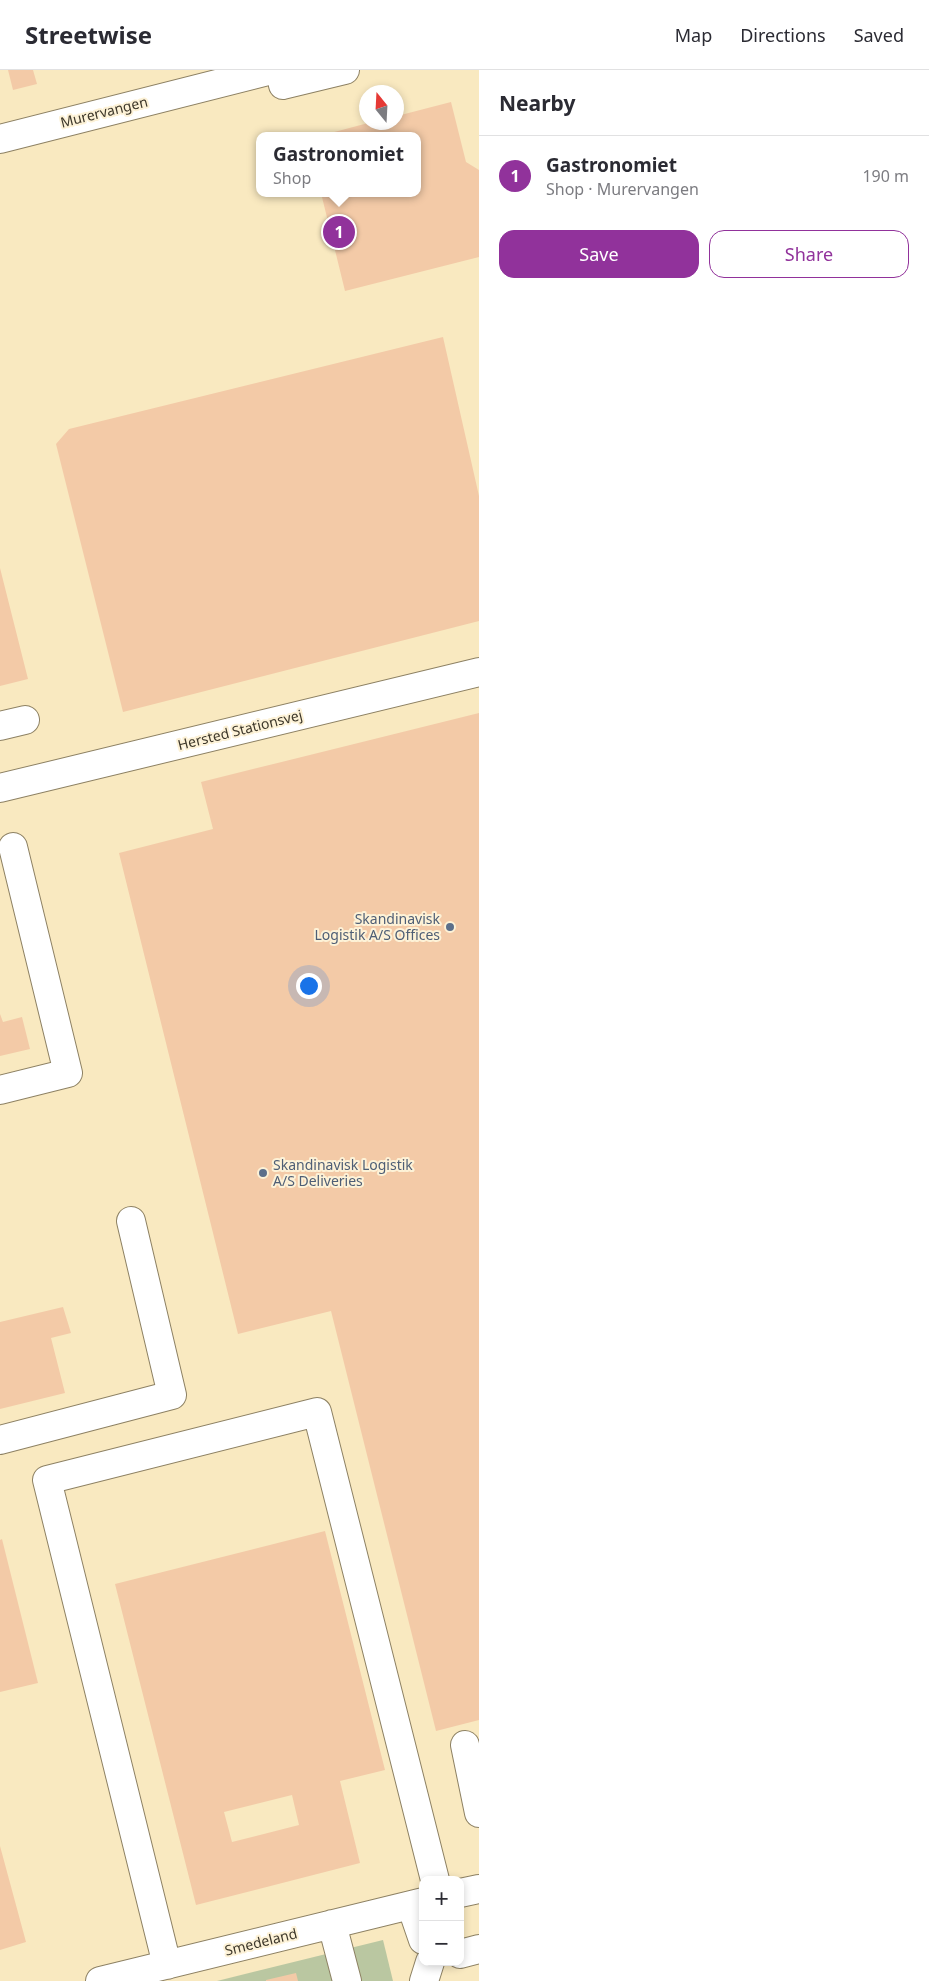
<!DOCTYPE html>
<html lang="en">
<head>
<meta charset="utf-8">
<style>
	:root { --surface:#fff; --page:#f7f7f7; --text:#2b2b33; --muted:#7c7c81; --line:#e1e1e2; --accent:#91329b }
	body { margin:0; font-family:"Noto Sans",sans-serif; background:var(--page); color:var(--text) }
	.controls { position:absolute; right:15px; bottom:15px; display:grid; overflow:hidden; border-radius:10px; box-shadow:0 2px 8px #0003 }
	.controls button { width:45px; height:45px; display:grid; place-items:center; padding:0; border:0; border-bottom:1px solid var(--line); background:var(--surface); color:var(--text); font:25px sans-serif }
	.compass { position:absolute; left:359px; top:15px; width:45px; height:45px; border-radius:50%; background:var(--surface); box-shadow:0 2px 8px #0003; rotate:342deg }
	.you { position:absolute; left:308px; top:915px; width:18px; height:18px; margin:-12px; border:4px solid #fff; border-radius:50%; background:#1a73e8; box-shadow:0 0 0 8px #1a73e833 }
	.badge { display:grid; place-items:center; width:32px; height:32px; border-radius:50%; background:var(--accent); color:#fff; font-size:16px; font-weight:700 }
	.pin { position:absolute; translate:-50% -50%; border:2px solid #fff; box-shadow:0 1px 5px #0006 }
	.popup { position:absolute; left:256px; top:62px; width:165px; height:65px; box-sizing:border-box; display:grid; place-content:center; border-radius:10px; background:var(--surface); filter:drop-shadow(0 1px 4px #0005); font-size:16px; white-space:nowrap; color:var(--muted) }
	.popup b { font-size:19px; color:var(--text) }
	.popup::after { content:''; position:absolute; left:50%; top:100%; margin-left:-10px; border:10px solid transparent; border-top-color:var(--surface) }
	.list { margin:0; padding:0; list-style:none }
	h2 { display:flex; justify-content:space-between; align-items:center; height:65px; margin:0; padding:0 20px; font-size:21px }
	h2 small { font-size:16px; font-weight:400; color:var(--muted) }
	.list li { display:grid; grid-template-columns:32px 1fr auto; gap:15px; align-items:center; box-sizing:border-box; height:80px; padding:0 20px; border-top:1px solid var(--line) }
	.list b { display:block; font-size:19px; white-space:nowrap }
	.list p { margin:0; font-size:16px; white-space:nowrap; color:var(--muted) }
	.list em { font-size:16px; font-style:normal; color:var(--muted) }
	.actions { display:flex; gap:10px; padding:15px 20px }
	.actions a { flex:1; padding:11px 0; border:1px solid var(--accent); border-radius:15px; text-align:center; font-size:18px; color:var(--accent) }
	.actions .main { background:var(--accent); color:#fff }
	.map { position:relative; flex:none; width:479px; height:1911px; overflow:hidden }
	header { display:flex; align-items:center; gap:30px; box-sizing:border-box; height:70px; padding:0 25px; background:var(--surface); border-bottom:1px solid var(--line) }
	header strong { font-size:24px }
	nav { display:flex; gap:28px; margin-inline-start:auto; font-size:18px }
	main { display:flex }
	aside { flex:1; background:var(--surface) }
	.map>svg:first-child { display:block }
	.built { fill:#f9e9c0; fill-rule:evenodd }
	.green { fill:#bac7a1 }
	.building { fill:#f3caa7; fill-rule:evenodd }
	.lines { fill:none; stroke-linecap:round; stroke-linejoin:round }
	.minor-casing { stroke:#8d8163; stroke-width:30 }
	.minor { stroke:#fff; stroke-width:28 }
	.service-dot { fill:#5c6f8a; stroke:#fdf2d7; stroke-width:2 }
	.labels { text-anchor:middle; stroke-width:4; stroke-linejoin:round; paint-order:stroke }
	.street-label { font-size:14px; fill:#3d372a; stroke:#fdf2d7 }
	.service-label { font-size:14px; fill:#4e5e75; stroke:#fdf2d7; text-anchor:end }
</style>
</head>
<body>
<header>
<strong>Streetwise</strong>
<nav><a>Map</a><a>Directions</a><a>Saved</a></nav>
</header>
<main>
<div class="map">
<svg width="479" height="1911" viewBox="0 0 479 1911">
	<rect width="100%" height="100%" fill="#fdf2d7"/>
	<path class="built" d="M0 0H479V1911H0ZM367 22H397V52H367ZM260 66H418V123H260ZM423 1810H460V1892H423Z"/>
	<path class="green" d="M383 1870 393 1911H217Z"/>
	<path class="building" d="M8 0H33L37 14 13 20Z
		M451 32 466 92 479 100V187L345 221 321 123H418V66L323 65 372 52H397V46Z
		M443 267 479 426V551L123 642 56 374 69 359Z
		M0 498 28 609 0 616Z
		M479 643V1650L436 1661 331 1241 238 1264 119 783 213 759 201 712Z
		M0 944 3 952 22 947 30 979 0 986Z
		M63 1237 71 1263 51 1268 65 1323 0 1339V1252Z
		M325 1461 385 1700 340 1711 360 1793 196 1835 115 1514ZM292 1725 299 1755 232 1772 224 1742Z
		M2 1469 38 1613 0 1622V1470Z
		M0 1776 26 1872 0 1880Z
		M296 1903 298 1911H266V1910Z"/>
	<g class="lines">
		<g class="minor-casing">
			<path id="minor" d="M280 0 283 15 345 0
				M0 69 272 0
				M0 656 25 650
				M0 718 479 602
				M0 1020 68 1003 13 777
				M0 1370 172 1325 131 1151
				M465 1675 479 1743
				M460 1823 479 1819
				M411 1835 423 1870
				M332 1854 347 1911
				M460 1884 479 1879
				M167 1895 47 1410 317 1342 435 1810
				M100 1911 423 1832
				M424 1911 430 1892"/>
		</g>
		<use href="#minor" class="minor"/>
	</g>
	<g class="service-dot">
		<circle cx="450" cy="857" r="5"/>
		<circle cx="263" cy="1103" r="5"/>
	</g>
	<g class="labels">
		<g class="street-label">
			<text transform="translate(104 42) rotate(-14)" y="5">Murervangen</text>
			<text transform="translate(240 660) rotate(-14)" y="5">Hersted Stationsvej</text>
			<text transform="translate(261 1872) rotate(-14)" y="5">Smedeland</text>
		</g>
		<g class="service-label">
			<text x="440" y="854">Skandinavisk<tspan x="440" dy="16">Logistik A/S Offices</tspan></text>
			<text x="273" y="1100" text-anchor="start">Skandinavisk Logistik<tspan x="273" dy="16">A/S Deliveries</tspan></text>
		</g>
	</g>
</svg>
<div class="controls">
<button>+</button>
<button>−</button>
</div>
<svg class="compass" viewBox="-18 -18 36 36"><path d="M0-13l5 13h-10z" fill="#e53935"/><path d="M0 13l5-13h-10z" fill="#7c7c81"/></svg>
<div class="you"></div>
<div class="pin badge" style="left:339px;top:162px">1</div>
<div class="popup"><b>Gastronomiet</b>Shop</div>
</div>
<aside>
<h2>Nearby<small></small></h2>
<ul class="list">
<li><span class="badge">1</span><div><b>Gastronomiet</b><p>Shop · Murervangen</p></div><em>190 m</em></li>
</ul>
<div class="actions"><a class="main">Save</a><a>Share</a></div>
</aside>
</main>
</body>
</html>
